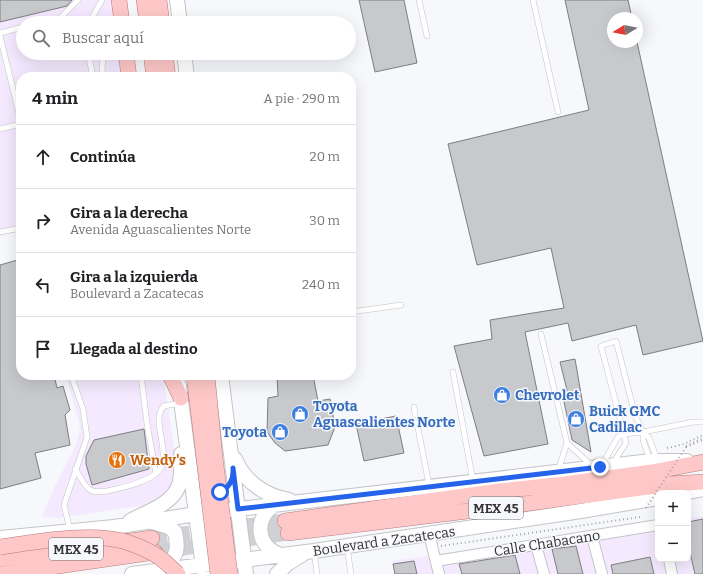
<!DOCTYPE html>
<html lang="es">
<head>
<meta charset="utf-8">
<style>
	:root { --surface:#fff; --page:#f6f6f6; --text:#202124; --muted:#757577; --line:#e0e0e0 }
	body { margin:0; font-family:Bitter,serif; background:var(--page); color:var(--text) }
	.controls { position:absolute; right:12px; bottom:12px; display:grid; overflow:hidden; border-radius:8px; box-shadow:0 4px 16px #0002 }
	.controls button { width:36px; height:36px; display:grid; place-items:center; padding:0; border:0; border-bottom:1px solid var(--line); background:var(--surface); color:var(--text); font:20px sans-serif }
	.compass { position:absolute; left:607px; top:12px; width:36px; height:36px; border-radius:50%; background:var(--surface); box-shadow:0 4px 16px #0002; rotate:260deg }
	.stop { position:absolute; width:12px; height:12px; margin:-9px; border:3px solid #2563eb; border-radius:50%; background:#fff }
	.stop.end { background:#2563eb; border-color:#fff; box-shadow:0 1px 4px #0008 }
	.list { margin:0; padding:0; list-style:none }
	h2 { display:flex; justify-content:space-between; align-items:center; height:52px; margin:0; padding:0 16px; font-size:17px }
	h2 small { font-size:13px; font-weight:400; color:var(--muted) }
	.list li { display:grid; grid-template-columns:26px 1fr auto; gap:12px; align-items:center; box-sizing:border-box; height:64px; padding:0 16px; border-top:1px solid var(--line) }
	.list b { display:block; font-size:15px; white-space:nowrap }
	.list p { margin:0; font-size:13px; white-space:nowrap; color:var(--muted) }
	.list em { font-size:13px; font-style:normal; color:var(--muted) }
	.icon { flex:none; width:22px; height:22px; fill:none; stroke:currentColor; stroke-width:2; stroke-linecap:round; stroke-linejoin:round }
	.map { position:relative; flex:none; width:703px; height:574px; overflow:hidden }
	.search { position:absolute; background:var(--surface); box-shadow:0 4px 16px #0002; left:16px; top:16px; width:340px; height:44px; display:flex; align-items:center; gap:10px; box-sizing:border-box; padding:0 14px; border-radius:22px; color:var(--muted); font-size:15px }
	.panel { position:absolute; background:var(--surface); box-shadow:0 4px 16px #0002; left:16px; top:72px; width:340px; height:308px; border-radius:16px }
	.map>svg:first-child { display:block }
	.commercial { fill:#f4e9fe }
	.building { fill:#c8c9cc; stroke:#7d7e81 }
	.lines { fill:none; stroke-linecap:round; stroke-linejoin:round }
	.primary-tunnel { stroke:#d0d1d4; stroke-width:15; stroke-dasharray:15 8; stroke-linecap:butt }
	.service-casing { stroke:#c4c5c8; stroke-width:6 }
	.minor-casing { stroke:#c4c5c8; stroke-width:12 }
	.secondary-casing { stroke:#c4c5c8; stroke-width:16 }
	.primary-casing { stroke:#b77c7d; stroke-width:16 }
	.path { stroke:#a5a5a8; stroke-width:2; stroke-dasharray:1 3; stroke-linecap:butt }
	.service { stroke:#fff; stroke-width:5 }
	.minor { stroke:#fff; stroke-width:10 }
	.secondary { stroke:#fff; stroke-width:14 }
	.primary { stroke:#fec8c8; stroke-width:15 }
	.primary-bridge-casing { stroke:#b77c7d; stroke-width:16; stroke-linecap:butt }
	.path-bridge { stroke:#a5a5a8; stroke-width:2; stroke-dasharray:1 3; stroke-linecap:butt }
	.primary-bridge { stroke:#fec8c8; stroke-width:15 }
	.route { stroke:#2563eb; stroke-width:5 }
	.labels { text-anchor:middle; stroke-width:3; stroke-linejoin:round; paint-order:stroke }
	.shield { fill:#f7f8fb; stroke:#6f7072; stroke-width:1 }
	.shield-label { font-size:13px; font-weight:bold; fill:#353537 }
	.shop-label { font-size:14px; font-weight:bold; fill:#366cbe; stroke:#f7f8fb; text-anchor:start }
	.food-label { font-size:14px; font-weight:bold; fill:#c56008; stroke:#f7f8fb; text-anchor:start }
	.street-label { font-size:14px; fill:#353537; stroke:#f7f8fb }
</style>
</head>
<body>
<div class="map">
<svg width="703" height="574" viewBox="0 0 703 574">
	<rect width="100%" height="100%" fill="#f7f8fb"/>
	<path class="commercial" d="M0 0H112L115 23H23V53H118L121 77H21V231L0 236Z
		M66 375H163L176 459 174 482 167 494 147 505 58 518 42 517 55 486 76 445 80 427Z
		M703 516V574H394L392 561 658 522V559H688V518Z"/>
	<path class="building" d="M0 0H72L67 6 0 22Z
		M359 0H404L417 63 375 72Z
		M565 0H628L632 18H613V42H637L703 341 643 355 636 325 572 341 568 323 525 332 548 444 484 456 454 346 492 339 490 320 564 308 551 248 477 265 448 144 589 110Z
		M21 259V375H54L57 388 63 386 70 410 65 415 70 445 35 453 41 478 0 489V265Z
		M575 359 591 452 572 440 563 397 567 390 560 362Z
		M277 375H313L318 401 330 399 335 427 328 445 285 451 275 443 267 432 268 398 278 396Z
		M396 416 404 453 364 461 356 424Z
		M144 429 149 469 92 485 86 464V456L94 440Z
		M703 519V574H695L688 544V522Z
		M576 546 583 574H558L552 549Z
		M515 555 520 574H462L459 564Z
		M650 557 654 574H613L611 565Z
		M414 561 417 574H395L393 564Z"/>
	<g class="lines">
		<path class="primary-tunnel" d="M152 538 285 521
			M155 552 288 533"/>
		<g class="service-casing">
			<path id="service" d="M419 0 427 36
				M533 0 558 112
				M42 23 58 20 78 0
				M89 23 102 0
				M0 33 23 27
				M0 36 21 122
				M88 53 93 77
				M103 77 102 67 103 58 111 54H117L122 61
				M0 129 21 124
				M0 232 21 228
				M351 312 401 305
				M541 334 567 443 558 471
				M453 372 473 481
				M141 375 147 424 156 474
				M414 407 415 415
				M417 423 429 485
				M643 432V440L650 460
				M567 443 591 465
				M613 463 626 443 624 434 601 346 616 341 635 415 643 432 649 438 657 459
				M602 465 618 437 624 434 643 432 693 422H703
				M75 469C86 485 86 495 107 491 121 488 156 481 162 466 166 455 160 435 159 423 159 416 159 411 164 406L180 403
				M70 530 64 505 87 437 83 409 71 375
				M347 547 351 574
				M314 551 317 574"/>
		</g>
		<g class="minor-casing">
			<path id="minor" d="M429 534 439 574
				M592 536 602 574
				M536 545 544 574
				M669 559 672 574
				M436 561 658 525"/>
		</g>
		<g class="secondary-casing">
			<path id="secondary" d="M177 0 180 23
				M184 53 187 77
				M221 375 246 574
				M179 386 204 574
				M235 459C244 481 265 496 289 500
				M684 493 703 489
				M274 505C253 520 257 547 281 555
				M130 521C146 512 172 505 179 485 182 476 181 464 181 454
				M152 522 169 527 175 532C179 550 177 555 164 569
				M0 538 114 527 196 514 651 461H687
				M132 574 314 551 581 511 658 498
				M277 574 287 564 303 554"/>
		</g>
		<g class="primary-casing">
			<path id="primary" d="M119 0 122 23
				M144 0 147 23
				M159 0 162 23
				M151 53 154 77
				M165 53 168 77
				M170 375 181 398
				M285 521 500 491 565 484 652 472 703 462
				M288 533 508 506 670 484 703 482
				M0 559 152 538
				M3 574 155 552"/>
		</g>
		<path class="path" d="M686 446 703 438
			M686 447 703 440
			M667 448 684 444 703 435
			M441 546 640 517"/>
		<use href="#service" class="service"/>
		<use href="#minor" class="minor"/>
		<use href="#secondary" class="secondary"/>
		<use href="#primary" class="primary"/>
		<g class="primary-bridge-casing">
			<path id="primary-bridge" d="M126 53 129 77
				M194 375 218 574
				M207 375 215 458 230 574
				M0 547C36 542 88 532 123 541 133 544 143 548 152 553 162 557 170 567 178 574"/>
		</g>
		<path class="path-bridge" d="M646 508 686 447"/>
		<use href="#primary-bridge" class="primary-bridge"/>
	</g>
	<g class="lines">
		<path class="route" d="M220 492C230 487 234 479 233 468L238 509 600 467"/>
	</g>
	<defs>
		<g id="shop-disc" transform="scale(0.9)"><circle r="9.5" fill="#3f7fe0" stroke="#f7f8fb"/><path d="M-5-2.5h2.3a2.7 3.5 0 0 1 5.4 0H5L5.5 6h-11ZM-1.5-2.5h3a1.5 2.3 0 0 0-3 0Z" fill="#fff"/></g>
		<g id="restaurant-disc" transform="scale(0.9)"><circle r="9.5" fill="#e8710a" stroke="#f7f8fb"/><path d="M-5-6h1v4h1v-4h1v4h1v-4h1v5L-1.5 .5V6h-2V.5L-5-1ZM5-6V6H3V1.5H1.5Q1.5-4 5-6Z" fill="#fff"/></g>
	</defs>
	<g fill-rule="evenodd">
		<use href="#shop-disc" x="502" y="395"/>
		<use href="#shop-disc" x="300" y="414"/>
		<use href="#shop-disc" x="576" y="419"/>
		<use href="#shop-disc" x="280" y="432"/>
		<use href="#restaurant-disc" x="117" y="460"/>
	</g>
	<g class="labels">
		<g class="shield">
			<rect x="469" y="497" width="54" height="22" rx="3"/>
			<rect x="49" y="538" width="54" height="22" rx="3"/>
		</g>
		<g class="shield-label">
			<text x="496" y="513">MEX 45</text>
			<text x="76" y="554">MEX 45</text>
		</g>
		<g class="shop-label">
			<text x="515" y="400">Chevrolet</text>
			<text x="313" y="411">Toyota<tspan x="313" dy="16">Aguascalientes Norte</tspan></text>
			<text x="589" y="416">Buick GMC<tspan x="589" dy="16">Cadillac</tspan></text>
			<text x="267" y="437" text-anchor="end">Toyota</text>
		</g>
		<g class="food-label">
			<text x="130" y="465">Wendy's</text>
		</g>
		<g class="street-label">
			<text transform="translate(384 541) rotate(-8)" y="5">Boulevard a Zacatecas</text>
			<text transform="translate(547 543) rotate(-9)" y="5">Calle Chabacano</text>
		</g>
	</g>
</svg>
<div class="controls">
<button>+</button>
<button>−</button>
</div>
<svg class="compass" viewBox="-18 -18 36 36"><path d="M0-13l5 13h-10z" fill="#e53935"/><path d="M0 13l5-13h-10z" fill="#757577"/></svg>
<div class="stop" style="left:220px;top:492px"></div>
<div class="stop end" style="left:600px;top:467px"></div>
<div class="search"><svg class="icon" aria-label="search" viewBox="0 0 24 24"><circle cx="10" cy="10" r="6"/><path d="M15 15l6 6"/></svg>Buscar aquí</div>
<section class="panel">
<h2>4 min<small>A pie · 290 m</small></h2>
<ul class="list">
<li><svg class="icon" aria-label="ahead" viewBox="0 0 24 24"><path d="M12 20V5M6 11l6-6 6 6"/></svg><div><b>Continúa</b></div><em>20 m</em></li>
<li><svg class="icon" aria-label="right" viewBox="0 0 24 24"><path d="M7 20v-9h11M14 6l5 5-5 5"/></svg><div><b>Gira a la derecha</b><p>Avenida Aguascalientes Norte</p></div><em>30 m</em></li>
<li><svg class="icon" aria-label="left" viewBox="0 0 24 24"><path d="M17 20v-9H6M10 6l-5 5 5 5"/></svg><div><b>Gira a la izquierda</b><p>Boulevard a Zacatecas</p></div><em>240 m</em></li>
<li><svg class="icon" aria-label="arrive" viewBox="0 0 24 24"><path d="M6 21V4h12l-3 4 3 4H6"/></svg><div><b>Llegada al destino</b></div></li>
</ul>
</section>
</div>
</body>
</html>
